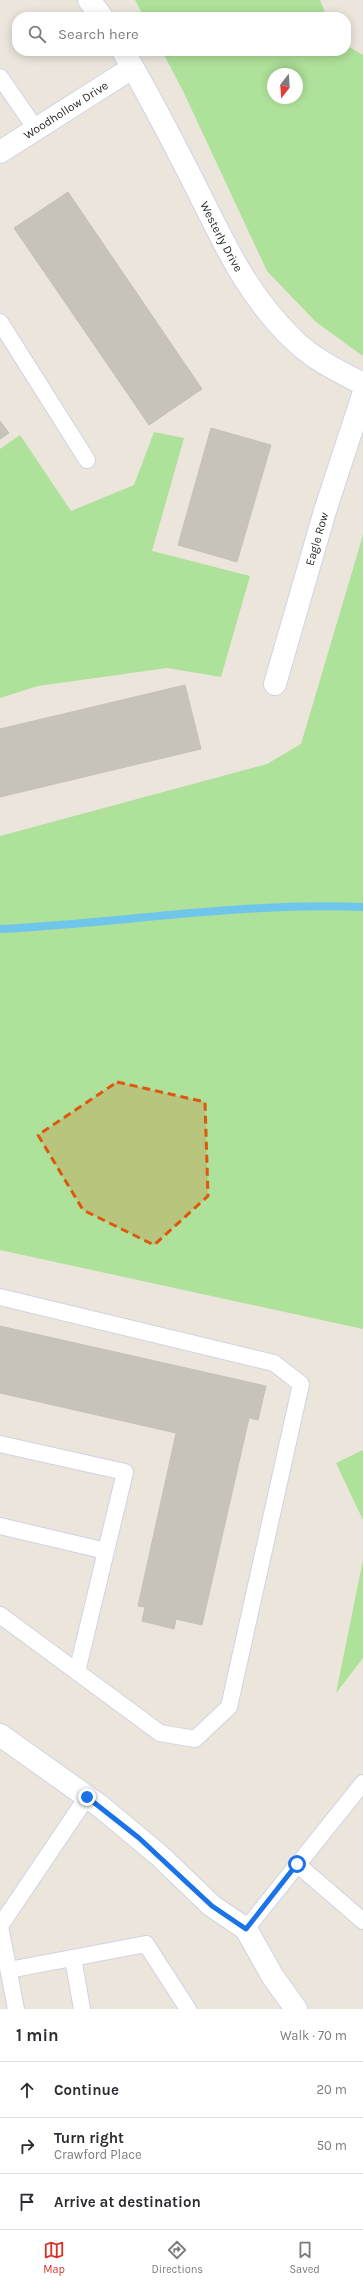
<!DOCTYPE html>
<html lang="en">
<head>
<meta charset="utf-8">
<style>
	:root { --surface:#fff; --page:#f2f2f3; --text:#2b2b33; --muted:#7c7c81; --line:#e1e1e2; --accent:#d93025 }
	body { margin:0; font-family:Karla,sans-serif; background:var(--page); color:var(--text) }
	.compass { position:absolute; left:267px; top:68px; width:36px; height:36px; border-radius:50%; background:var(--surface); box-shadow:0 2px 10px #0003; rotate:197deg }
	.stop { position:absolute; width:12px; height:12px; margin:-9px; border:3px solid #1a73e8; border-radius:50%; background:#fff }
	.stop.end { background:#1a73e8; border-color:#fff; box-shadow:0 1px 4px #0008 }
	.list { margin:0; padding:0; list-style:none }
	h2 { display:flex; justify-content:space-between; align-items:center; height:52px; margin:0; padding:0 16px; font-size:17px }
	h2 small { font-size:13px; font-weight:400; color:var(--muted) }
	.list li { display:grid; grid-template-columns:26px 1fr auto; gap:12px; align-items:center; box-sizing:border-box; height:56px; padding:0 16px; border-top:1px solid var(--line) }
	.list b { display:block; font-size:15px; white-space:nowrap }
	.list p { margin:0; font-size:13px; white-space:nowrap; color:var(--muted) }
	.list em { font-size:13px; font-style:normal; color:var(--muted) }
	.icon { flex:none; width:22px; height:22px; fill:none; stroke:currentColor; stroke-width:2; stroke-linecap:round; stroke-linejoin:round }
	.map { position:relative; flex:none; width:363px; height:2009px; overflow:hidden }
	.search { position:absolute; background:var(--surface); box-shadow:0 2px 10px #0003; left:12px; right:12px; top:12px; height:44px; display:flex; align-items:center; gap:10px; box-sizing:border-box; padding:0 14px; border-radius:16px; color:var(--muted); font-size:15px }
	.sheet { height:220px; background:var(--surface) }
	nav { display:flex; justify-content:space-around; align-items:center; box-sizing:border-box; height:56px; border-top:1px solid var(--line); background:var(--surface); font-size:11px; color:var(--muted) }
	nav a { display:grid; justify-items:center; gap:2px }
	nav .on { color:var(--accent) }
	.map>svg:first-child { display:block }
	.green { fill:#aee199; fill-rule:evenodd }
	.lines { fill:none; stroke-linecap:round; stroke-linejoin:round }
	.stream { stroke:#70c5eb; stroke-width:8 }
	.building { fill:#c7c3ba; stroke:#c6c1b5 }
	.lane-casing { stroke:#d1d3e2; stroke-width:18 }
	.street-casing { stroke:#d1d3e2; stroke-width:24 }
	.lane { stroke:#fff; stroke-width:16 }
	.street { stroke:#fff; stroke-width:22 }
	.route { stroke:#1a73e8; stroke-width:5 }
	.marked { fill:#de570d; fill-opacity:0.2; stroke:#de570d; stroke-width:3; stroke-dasharray:8 5; stroke-linejoin:round }
	.labels { text-anchor:middle; stroke-width:4; stroke-linejoin:round; paint-order:stroke }
	.street-label { font-size:12px; fill:#292929; stroke:#fff }
</style>
</head>
<body>
<div class="map">
<svg width="363" height="2009" viewBox="0 0 363 2009">
	<rect width="100%" height="100%" fill="#ebe5db"/>
	<path class="green" d="M135 0H320L327 17H144Z
		M346 45 363 55V356L316 322 267 271 184 93 162 51H346ZM273 74H297V98H273Z
		M154 432 184 438 152 551 250 576 221 677 167 668 38 686 0 698V449L20 435 71 511 134 485Z
		M363 535V1329L0 1250V836L267 764 301 744Z
		M363 1450V1520L336 1463Z
		M363 1560V1658L336 1693Z"/>
	<g class="lines">
		<path class="stream" d="M0 929C121 923 242 902 363 907"/>
	</g>
	<path class="building" d="M68 192 202 389 149 425 14 228Z
		M0 421 9 433 0 439Z
		M211 428 271 445 237 562 178 545Z
		M185 685 201 749 0 797V729Z
		M0 1326 266 1386 258 1420 249 1418 202 1625 176 1619 174 1629 142 1621 145 1607 138 1606 176 1433 0 1393Z"/>
	<g class="lines">
		<g class="lane-casing">
			<path id="lane" d="M0 77 36 129
				M0 322 87 460
				M0 1297 274 1363 301 1384 229 1707 195 1739 160 1733 0 1615
				M0 1444 125 1472 77 1672
				M0 1526 106 1551
				M297 1864 363 1921
				M246 1929 363 1783
				M73 1958 82 2009
				M9 1970 146 1944 188 2009
				M16 2009 0 1926 87 1797"/>
		</g>
		<g class="street-casing">
			<g id="street">
				<path d="M89 0 102 17"/>
				<path id="s1" d="M123 51C149 94 172 140 195 185 224 243 247 296 296 342 315 360 340 372 363 384"/>
				<path id="s2" d="M0 152 132 68"/>
				<path id="s3" d="M275 684 325 511 363 395"/>
				<path d="M0 1735 100 1806 160 1856 212 1906 246 1929 273 1977 296 2009"/>
			</g>
		</g>
		<use href="#lane" class="lane"/>
		<use href="#street" class="street"/>
	</g>
	<g class="lines">
		<path class="route" d="M87 1797 139 1838 212 1906 246 1929 297 1864"/>
	</g>
	<path class="marked" d="M117 1082 205 1102 208 1196 154 1245 83 1210 38 1135Z"/>
	<g class="labels">
		<g class="street-label">
			<text dy="4" stroke="none"><textPath href="#s2" startOffset="78">Woodhollow Drive</textPath></text>
			<text dy="4" stroke="none"><textPath href="#s1" startOffset="210">Westerly Drive</textPath></text>
			<text dy="4" stroke="none"><textPath href="#s3" startOffset="151">Eagle Row</textPath></text>
		</g>
	</g>
</svg>
<svg class="compass" viewBox="-18 -18 36 36"><path d="M0-13l5 13h-10z" fill="#e53935"/><path d="M0 13l5-13h-10z" fill="#7c7c81"/></svg>
<div class="stop" style="left:297px;top:1864px"></div>
<div class="stop end" style="left:87px;top:1797px"></div>
<div class="search"><svg class="icon" aria-label="search" viewBox="0 0 24 24"><circle cx="10" cy="10" r="6"/><path d="M15 15l6 6"/></svg>Search here</div>
</div>
<section class="sheet">
<h2>1 min<small>Walk · 70 m</small></h2>
<ul class="list">
<li><svg class="icon" aria-label="ahead" viewBox="0 0 24 24"><path d="M12 20V5M6 11l6-6 6 6"/></svg><div><b>Continue</b></div><em>20 m</em></li>
<li><svg class="icon" aria-label="right" viewBox="0 0 24 24"><path d="M7 20v-9h11M14 6l5 5-5 5"/></svg><div><b>Turn right</b><p>Crawford Place</p></div><em>50 m</em></li>
<li><svg class="icon" aria-label="arrive" viewBox="0 0 24 24"><path d="M6 21V4h12l-3 4 3 4H6"/></svg><div><b>Arrive at destination</b></div></li>
</ul>
</section>
<nav>
<a class="on"><svg class="icon" aria-label="map" viewBox="0 0 24 24"><path d="M3 6l6-2 6 2 6-2v14l-6 2-6-2-6 2zM9 4v14M15 6v14"/></svg>Map</a>
<a><svg class="icon" aria-label="directions" viewBox="0 0 24 24"><path d="M12 3l9 9-9 9-9-9zM9 14v-3h6M13 9l2 2-2 2"/></svg>Directions</a>
<a><svg class="icon" aria-label="saved" viewBox="0 0 24 24"><path d="M7 4h10v16l-5-4-5 4z"/></svg>Saved</a>
</nav>
</body>
</html>
